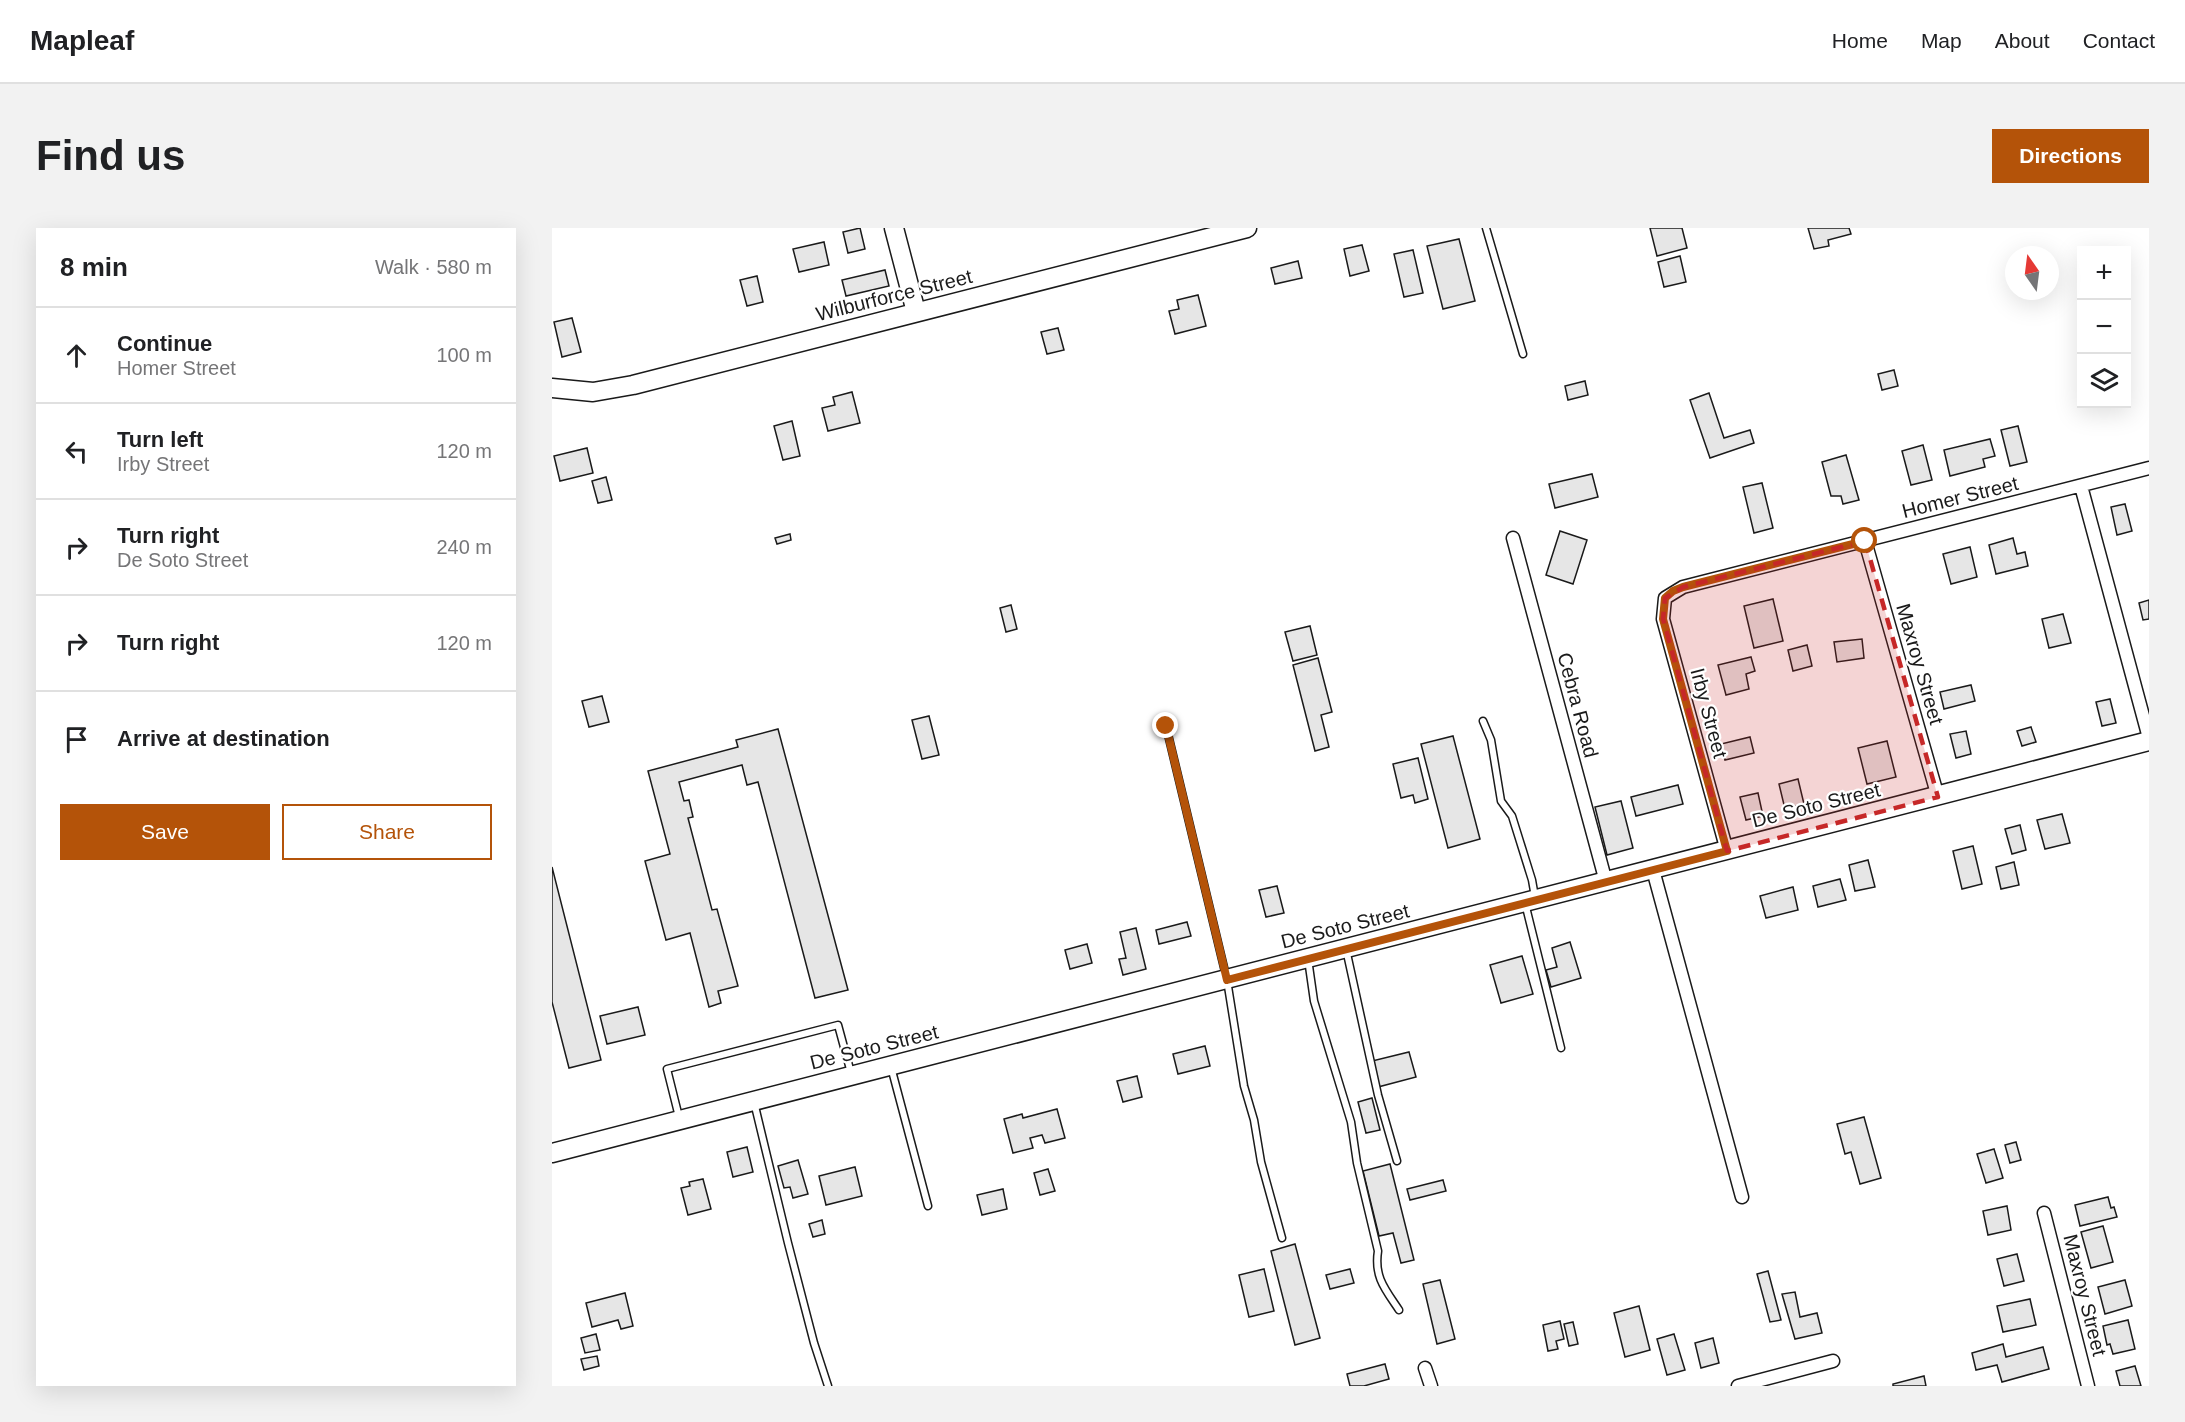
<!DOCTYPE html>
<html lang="en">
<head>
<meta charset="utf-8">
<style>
	:root { --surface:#fff; --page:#f2f2f2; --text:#202124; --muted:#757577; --line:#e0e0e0; --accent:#b45309 }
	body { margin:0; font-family:Arial,sans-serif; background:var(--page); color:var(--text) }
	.controls { position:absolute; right:18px; top:18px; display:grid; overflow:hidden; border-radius:0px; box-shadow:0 6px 24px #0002 }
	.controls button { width:54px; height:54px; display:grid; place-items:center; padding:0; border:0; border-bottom:2px solid var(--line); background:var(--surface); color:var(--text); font:30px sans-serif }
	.compass { position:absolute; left:1453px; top:18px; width:54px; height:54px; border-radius:50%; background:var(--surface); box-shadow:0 6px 24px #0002; rotate:346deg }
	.stop { position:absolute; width:18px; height:18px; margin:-14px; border:4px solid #b45309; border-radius:50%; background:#fff }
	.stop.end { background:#b45309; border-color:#fff; box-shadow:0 2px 6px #0008 }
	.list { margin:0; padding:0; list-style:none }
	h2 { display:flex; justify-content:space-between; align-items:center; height:78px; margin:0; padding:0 24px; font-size:26px }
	h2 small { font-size:20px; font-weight:400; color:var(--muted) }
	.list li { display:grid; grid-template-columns:39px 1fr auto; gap:18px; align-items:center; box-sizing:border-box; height:96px; padding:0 24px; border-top:2px solid var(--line) }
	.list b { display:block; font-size:22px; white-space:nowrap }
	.list p { margin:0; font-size:20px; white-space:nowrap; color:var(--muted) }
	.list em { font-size:20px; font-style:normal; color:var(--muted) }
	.actions { display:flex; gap:12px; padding:18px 24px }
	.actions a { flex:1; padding:14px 0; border:2px solid var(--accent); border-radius:0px; text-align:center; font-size:21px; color:var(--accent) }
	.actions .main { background:var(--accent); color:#fff }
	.icon { flex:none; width:33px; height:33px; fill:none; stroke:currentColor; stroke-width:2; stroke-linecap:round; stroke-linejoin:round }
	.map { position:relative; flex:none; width:1597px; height:1158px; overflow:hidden; border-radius:0px }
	header { display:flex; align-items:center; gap:36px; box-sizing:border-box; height:84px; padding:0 30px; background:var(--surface); border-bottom:2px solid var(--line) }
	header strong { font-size:28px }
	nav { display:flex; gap:33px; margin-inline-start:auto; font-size:21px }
	.intro { display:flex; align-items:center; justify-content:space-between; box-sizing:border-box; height:144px; padding:0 36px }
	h1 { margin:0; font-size:42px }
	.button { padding:15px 27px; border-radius:0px; background:var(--accent); color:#fff; font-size:21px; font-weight:700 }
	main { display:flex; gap:36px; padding:0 36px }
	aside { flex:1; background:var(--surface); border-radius:0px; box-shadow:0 6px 24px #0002 }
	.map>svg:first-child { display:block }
	.building { fill:#e6e6e6; stroke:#1a1a1a; stroke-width:1.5 }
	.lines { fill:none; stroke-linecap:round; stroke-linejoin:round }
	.lane-casing { stroke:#1a1a1a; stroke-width:9 }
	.street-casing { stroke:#1a1a1a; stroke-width:15 }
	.secondary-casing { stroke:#1a1a1a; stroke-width:21 }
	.lane { stroke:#fff; stroke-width:6 }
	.street { stroke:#fff; stroke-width:12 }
	.secondary { stroke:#fff; stroke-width:18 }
	.route { stroke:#b45309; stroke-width:8 }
	.marked { fill:#c62828; fill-opacity:0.2; stroke:#c62828; stroke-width:4.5; stroke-dasharray:12 8; stroke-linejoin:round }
	.labels { text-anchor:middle; stroke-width:4.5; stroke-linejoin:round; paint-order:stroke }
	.street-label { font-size:20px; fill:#1a1a1a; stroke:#fff }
</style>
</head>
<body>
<header>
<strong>Mapleaf</strong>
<nav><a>Home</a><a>Map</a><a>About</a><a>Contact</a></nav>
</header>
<div class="intro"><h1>Find us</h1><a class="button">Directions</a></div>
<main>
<aside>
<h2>8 min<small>Walk · 580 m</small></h2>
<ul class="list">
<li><svg class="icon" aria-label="ahead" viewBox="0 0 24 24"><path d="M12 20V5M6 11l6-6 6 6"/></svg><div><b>Continue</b><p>Homer Street</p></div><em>100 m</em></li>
<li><svg class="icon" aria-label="left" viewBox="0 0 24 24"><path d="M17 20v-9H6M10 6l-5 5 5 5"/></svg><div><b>Turn left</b><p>Irby Street</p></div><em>120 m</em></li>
<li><svg class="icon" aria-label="right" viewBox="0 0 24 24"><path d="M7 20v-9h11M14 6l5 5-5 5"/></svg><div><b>Turn right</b><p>De Soto Street</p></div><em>240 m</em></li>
<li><svg class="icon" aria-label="right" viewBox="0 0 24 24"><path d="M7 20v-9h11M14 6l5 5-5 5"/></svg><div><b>Turn right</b></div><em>120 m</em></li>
<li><svg class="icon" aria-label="arrive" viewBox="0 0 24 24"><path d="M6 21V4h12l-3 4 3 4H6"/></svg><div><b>Arrive at destination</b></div></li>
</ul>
<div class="actions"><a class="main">Save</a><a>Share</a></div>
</aside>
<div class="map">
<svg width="1597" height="1158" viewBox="0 0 1597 1158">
	<rect width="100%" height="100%" fill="#fff"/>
	<path class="building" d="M308 0 313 21 296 25 291 4Z
		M1098 0H1130L1135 20 1105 28Z
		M1256 0H1297L1299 6 1276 12 1277 18 1262 21Z
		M907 11 923 73 891 81 875 18Z
		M272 14 277 37 247 44 241 21Z
		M810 17 817 43 798 48 792 21Z
		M861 22 871 65 852 69 842 26Z
		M1128 28 1134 54 1112 59 1106 34Z
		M746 33 750 50 723 56 719 40Z
		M333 42 337 58 294 68 290 52Z
		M205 48 211 74 195 78 188 52Z
		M646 67 654 98 623 106 617 83 627 81 625 72Z
		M20 90 29 124 10 129 2 94Z
		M506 100 512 122 495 126 489 104Z
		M1342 142 1346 158 1330 162 1326 146Z
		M1033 153 1036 167 1016 172 1013 158Z
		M300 164 308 195 276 203 270 180 283 177 281 169Z
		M1157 165 1172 210 1198 202 1202 215 1158 230 1138 172Z
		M240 193 248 228 231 232 222 198Z
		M1466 198 1475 234 1458 238 1449 202Z
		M1438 211 1443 228 1431 231 1433 239 1398 248 1392 222Z
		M1371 217 1380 252 1359 257 1350 223Z
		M35 220 41 245 8 253 2 228Z
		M1294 227 1307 272 1291 276 1289 268H1279L1270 234Z
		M1040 246 1046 269 1003 280 997 256Z
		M54 249 60 272 46 275 40 253Z
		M1210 255 1221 300 1202 305 1191 259Z
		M1573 276 1580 303 1565 307 1559 279Z
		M1008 303 1035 312 1021 356 994 347Z
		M238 306 239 312 225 316 223 310Z
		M1461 310 1465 326 1473 324 1476 338 1444 346 1437 317Z
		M1418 319 1425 349 1399 356 1391 326Z
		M1221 371 1231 413 1202 420 1192 378Z
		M1597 372V391L1591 392 1587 375Z
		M459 377 465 401 454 404 448 380Z
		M1511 386 1519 415 1497 420 1490 391Z
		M758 398 765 427 741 433 733 404Z
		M1310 411 1312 430 1285 434 1282 414Z
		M1255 417 1260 438 1241 443 1236 422Z
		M1199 429 1203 443 1194 446 1197 461 1174 467 1166 437Z
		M766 430 780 484 769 487 777 519 763 523 741 437Z
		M1419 457 1423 473 1392 481 1388 464Z
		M50 468 57 494 37 499 30 473Z
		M1558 471 1564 495 1550 498 1544 474Z
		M377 488 387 527 370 531 360 492Z
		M1479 499 1484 514 1470 518 1465 503Z
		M226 501 296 762 263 770 206 554 195 557 190 537 127 554 132 573 137 572 141 589 136 590 160 682 165 681 186 758 166 763 169 775 157 779 138 705 114 712 93 633 118 626 96 543 186 519 184 512Z
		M1414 503 1419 526 1404 530 1398 506Z
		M901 508 928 611 896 620 869 516Z
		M1198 509 1202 525 1173 532 1169 516Z
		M1335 513 1344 549 1315 556 1306 520Z
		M866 530 876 571 863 575 861 567 849 570 841 536Z
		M1246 551 1252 576 1233 581 1227 556Z
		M1126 557 1131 576 1084 588 1079 569Z
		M1206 565 1211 588 1194 592 1188 569Z
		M1069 573 1081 620 1055 627 1043 579Z
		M1510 586 1518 615 1493 621 1485 592Z
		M1468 597 1474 622 1460 626 1453 601Z
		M1421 618 1430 656 1410 661 1401 623Z
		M1316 632 1323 659 1303 663 1297 637Z
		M1462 634 1467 657 1449 661 1444 639Z
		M0 639 49 832 17 840 0 774Z
		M1288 651 1294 672 1266 679 1261 658Z
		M725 658 732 685 714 689 707 662Z
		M1241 659 1246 682 1214 690 1208 668Z
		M635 694 639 708 607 716 604 702Z
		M584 700 594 741 571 747 567 731 574 730 568 704Z
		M1018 714 1029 750 999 759 994 742 1005 739 1000 720Z
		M535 716 540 735 518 741 513 722Z
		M970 728 981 766 949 775 938 737Z
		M86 779 93 807 55 816 48 788Z
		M653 818 658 838 626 846 621 826Z
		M857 824 864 849 826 859 820 833Z
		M585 848 590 869 571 874 565 853Z
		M820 870 828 902 814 905 806 874Z
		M505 881 513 910 493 915 490 907 478 910 481 920 461 925 452 891 470 886 471 890Z
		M1312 889 1329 950 1308 956 1299 924 1293 926 1285 896Z
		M1464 914 1469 932 1458 935 1453 917Z
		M195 919 201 944 181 949 175 924Z
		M1442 921 1451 950 1434 955 1425 926Z
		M246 932 256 966 241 970 238 959 232 960 226 938Z
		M838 936 862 1032 849 1035 841 1005 827 1008 811 943Z
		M303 939 310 968 274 977 267 948Z
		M496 941 503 963 488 967 482 945Z
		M151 951 159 981 136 987 129 960 138 958 137 954Z
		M891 952 894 963 858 972 855 961Z
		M451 961 455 981 430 987 425 967Z
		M1556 969 1559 980 1562 979 1565 989 1528 998 1523 977Z
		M1455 978 1459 1002 1436 1007 1431 983Z
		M270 992 273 1006 261 1009 257 996Z
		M1551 998 1561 1034 1539 1040 1529 1004Z
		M743 1016 768 1110 743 1117 719 1023Z
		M1465 1026 1472 1053 1452 1058 1445 1031Z
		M712 1041 722 1083 697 1089 687 1047Z
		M798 1041 802 1055 778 1061 774 1047Z
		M1216 1043 1229 1092 1218 1094 1205 1046Z
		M888 1052 903 1111 885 1116 871 1056Z
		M1573 1052 1580 1078 1553 1086 1546 1059Z
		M1243 1064 1248 1089 1265 1085 1270 1105 1243 1111 1230 1066Z
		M73 1065 81 1098 69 1101 66 1092 40 1099 34 1075Z
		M1478 1071 1484 1097 1451 1104 1445 1078Z
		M1087 1078 1098 1122 1073 1129 1062 1085Z
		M1576 1092 1583 1121 1561 1126 1558 1116 1555 1117 1551 1098Z
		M1008 1093 1012 1111 1004 1113 1006 1121 996 1123 991 1097Z
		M1021 1094 1026 1116 1017 1118 1012 1096Z
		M44 1106 48 1122 33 1125 29 1110Z
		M1122 1106 1133 1142 1115 1147 1105 1111Z
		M1161 1110 1167 1135 1149 1140 1143 1115Z
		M1451 1116 1454 1129 1491 1119 1497 1141 1450 1154 1445 1137 1424 1142 1420 1125Z
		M45 1128 47 1138 32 1142 29 1131Z
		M833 1136 837 1151 812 1158H798L795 1146Z
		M1583 1138 1589 1158H1568L1564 1143Z
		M1372 1148 1374 1158H1341V1156Z"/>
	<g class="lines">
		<g class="lane-casing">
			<path id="lane" d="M934 0 971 126
				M931 493 939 512 949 573 960 588 980 652 983 669
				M614 498 675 752 692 858 702 892 709 934 730 1010
				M973 675 1009 820
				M794 721 826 867 845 933
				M756 731 762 773 799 894 805 935 826 1023C822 1049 833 1061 847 1082
				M339 839 376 978
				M202 874 236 1015 262 1115 276 1158
				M127 889 115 841 286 797 299 845"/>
		</g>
		<g class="street-casing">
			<path id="street" d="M1529 258 1597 510
				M961 310 1054 654
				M1313 313 1386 569
				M1175 623 1111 391 1113 370 1131 359 1597 240
				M1101 642 1190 969
				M1492 985 1536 1158
				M873 1140 879 1158
				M1186 1158 1281 1133"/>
		</g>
		<g class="secondary-casing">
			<path id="secondary" d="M342 0 364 84
				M0 160 41 164 81 157 695 0
				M0 925 1597 513"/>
		</g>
		<use href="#lane" class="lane"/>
		<use href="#street" class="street"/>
		<use href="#secondary" class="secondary"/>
	</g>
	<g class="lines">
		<path class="route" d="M614 498 675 752 1175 623 1111 391 1113 370 1121 363 1131 359 1313 313"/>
	</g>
	<path class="marked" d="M1313 313 1386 569 1175 623 1111 391 1113 370 1131 359Z"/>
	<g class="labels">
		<g class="street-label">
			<text transform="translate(342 67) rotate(-14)" y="7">Wilburforce Street</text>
			<text transform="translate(1408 269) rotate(-14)" y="7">Homer Street</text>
			<text transform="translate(1368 436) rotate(74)" y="7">Maxroy Street</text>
			<text transform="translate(1026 477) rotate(75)" y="7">Cebra Road</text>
			<text transform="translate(1157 485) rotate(75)" y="7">Irby Street</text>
			<text transform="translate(1264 577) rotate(-14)" y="7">De Soto Street</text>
			<text transform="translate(793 698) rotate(-14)" y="7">De Soto Street</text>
			<text transform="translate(322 819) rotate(-14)" y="7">De Soto Street</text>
			<text transform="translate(1533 1067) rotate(76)" y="7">Maxroy Street</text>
		</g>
	</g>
</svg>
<div class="controls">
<button>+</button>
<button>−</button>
<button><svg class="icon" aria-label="layers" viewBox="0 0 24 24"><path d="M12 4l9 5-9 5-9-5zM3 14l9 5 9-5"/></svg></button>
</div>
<svg class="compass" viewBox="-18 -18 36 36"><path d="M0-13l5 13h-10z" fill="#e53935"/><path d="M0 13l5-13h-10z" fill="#757577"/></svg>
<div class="stop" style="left:1313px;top:313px"></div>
<div class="stop end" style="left:614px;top:498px"></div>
</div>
</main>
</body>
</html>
